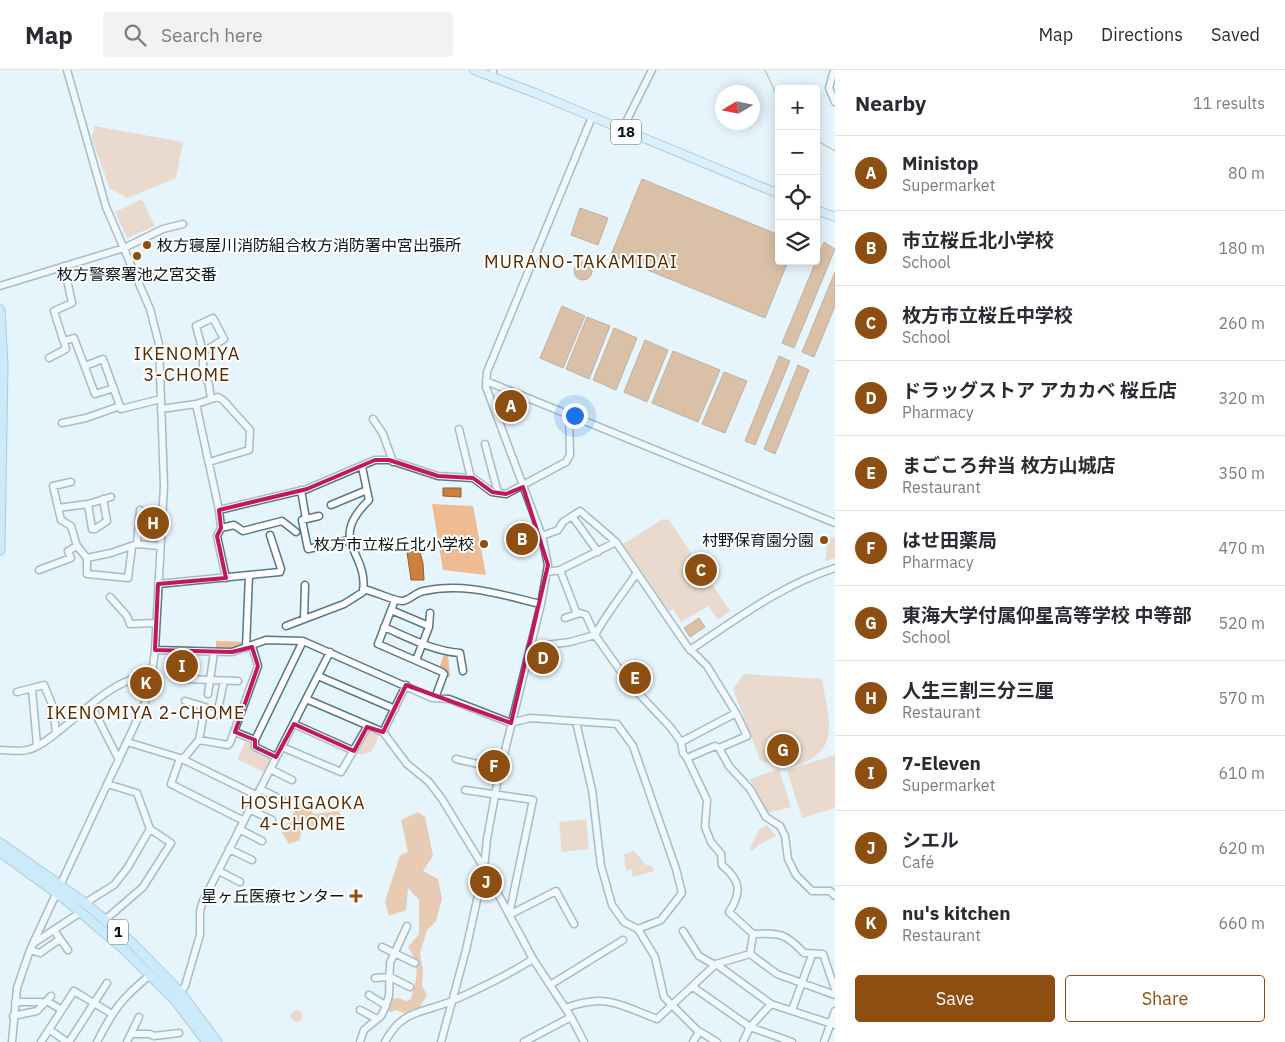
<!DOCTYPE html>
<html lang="en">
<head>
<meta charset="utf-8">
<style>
	:root { --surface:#fff; --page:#f2f2f3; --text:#2b2b33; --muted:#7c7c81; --line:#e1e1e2; --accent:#8c4e11 }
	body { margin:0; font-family:"IBM Plex Sans","Noto Sans JP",sans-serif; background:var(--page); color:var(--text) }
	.controls { position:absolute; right:15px; top:15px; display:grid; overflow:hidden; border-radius:5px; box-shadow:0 2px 12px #0003 }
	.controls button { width:45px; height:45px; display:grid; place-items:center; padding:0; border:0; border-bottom:1px solid var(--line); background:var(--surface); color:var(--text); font:25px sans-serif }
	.compass { position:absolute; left:715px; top:15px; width:45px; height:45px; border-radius:50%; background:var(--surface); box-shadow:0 2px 12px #0003; rotate:260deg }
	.you { position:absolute; left:574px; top:345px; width:18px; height:18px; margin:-12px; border:4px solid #fff; border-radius:50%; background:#1a73e8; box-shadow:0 0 0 8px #1a73e833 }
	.badge { display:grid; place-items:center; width:32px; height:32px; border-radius:50%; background:var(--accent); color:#fff; font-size:16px; font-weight:700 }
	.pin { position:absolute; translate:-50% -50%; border:2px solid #fff; box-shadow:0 1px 5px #0006 }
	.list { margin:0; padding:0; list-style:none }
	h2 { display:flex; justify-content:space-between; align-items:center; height:65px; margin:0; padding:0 20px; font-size:21px }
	h2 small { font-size:16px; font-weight:400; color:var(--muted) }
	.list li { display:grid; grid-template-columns:32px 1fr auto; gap:15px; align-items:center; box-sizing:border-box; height:75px; padding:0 20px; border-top:1px solid var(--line) }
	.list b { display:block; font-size:19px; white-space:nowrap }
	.list p { margin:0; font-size:16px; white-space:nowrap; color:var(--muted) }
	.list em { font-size:16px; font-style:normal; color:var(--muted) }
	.actions { display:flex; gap:10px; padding:15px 20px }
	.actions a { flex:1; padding:11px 0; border:1px solid var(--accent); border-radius:5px; text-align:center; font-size:18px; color:var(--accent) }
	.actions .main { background:var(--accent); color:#fff }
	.icon { flex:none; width:28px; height:28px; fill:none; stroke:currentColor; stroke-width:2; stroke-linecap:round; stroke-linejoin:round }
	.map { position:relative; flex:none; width:835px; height:972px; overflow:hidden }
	header { display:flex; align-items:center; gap:30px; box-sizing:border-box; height:70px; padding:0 25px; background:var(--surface); border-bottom:1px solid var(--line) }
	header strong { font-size:24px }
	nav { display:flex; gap:28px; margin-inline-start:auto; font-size:18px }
	.search { width:350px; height:45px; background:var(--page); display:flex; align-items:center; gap:12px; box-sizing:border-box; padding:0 18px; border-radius:5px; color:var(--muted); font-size:19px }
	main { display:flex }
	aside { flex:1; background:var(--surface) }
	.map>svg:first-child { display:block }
	.green { fill:#eebb95 }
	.forest { fill:#e99b5b }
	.water { fill:#cb803f; stroke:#906034 }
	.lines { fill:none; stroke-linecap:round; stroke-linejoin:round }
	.stream { stroke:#906034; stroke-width:1 }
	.minor-casing { stroke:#577889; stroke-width:9 }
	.major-casing { stroke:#7198ac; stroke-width:10 }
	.highway-casing { stroke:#7198ac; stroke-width:11 }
	.minor { stroke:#fff; stroke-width:6 }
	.major { stroke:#ccecfc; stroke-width:8 }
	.highway { stroke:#aadffa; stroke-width:9 }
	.marked { fill:none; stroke:#c2185b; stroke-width:4; stroke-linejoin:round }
	.poi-dot { fill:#8c4e11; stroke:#fff; stroke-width:2 }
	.labels { text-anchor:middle; stroke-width:4; stroke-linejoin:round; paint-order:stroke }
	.shield { fill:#fff; stroke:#525b5f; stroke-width:1 }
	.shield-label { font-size:15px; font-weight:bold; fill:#08151b }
	.poi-label { font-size:16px; fill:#08151b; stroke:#fff; text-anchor:end }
	.neighbourhood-label { font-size:18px; letter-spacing:1px; fill:#542a00; stroke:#fff }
</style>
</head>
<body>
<header>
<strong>Map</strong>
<div class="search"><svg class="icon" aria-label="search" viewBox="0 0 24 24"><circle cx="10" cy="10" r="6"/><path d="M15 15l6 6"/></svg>Search here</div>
<nav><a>Map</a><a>Directions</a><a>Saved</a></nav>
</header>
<main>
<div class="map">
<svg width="835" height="972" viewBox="0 0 835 972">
	<rect width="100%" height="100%" fill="#e6f4fc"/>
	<path class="green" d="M94 56 183 72 176 108 128 128 110 119 91 66 94 62Z
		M142 129 155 156 127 168 115 142Z
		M145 199 169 204 147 213 140 201Z
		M432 434 473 436 486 505 443 500Z
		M663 449 669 450 730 541 718 550 708 536 681 552 673 539 669 541 623 474Z
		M828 468H835V488L825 491Z
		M216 571 244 572 233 581 216 580Z
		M444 584H448L450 607H447V602L439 598Z
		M744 604 822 609C824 626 832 650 828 667 824 686 801 698 782 697 775 696 767 693 760 690L733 619Z
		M370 661 379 665 372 681 361 685 358 683 366 664Z
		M247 669 253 673 251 679 271 689 266 703 237 689Z
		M835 685V738L802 748 787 700Z
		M779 699 791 737 767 743 750 709Z
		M586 749 589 779 562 782 559 752Z
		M767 755 776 766 760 774 752 781 750 778 759 760Z
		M634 781 646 795H651L654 801 633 807 631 799 626 801 624 784Z
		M291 946a6 6 0 1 1 12 0a6 6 0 1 1-12 0Z"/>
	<path class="forest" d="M299 733H310L313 744 339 741 345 753 339 754 334 749 301 761 300 770 289 774 282 763Z
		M418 742 425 747 433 786 423 801 438 809 442 829 436 851 427 860 420 883 423 900 422 916 427 925 419 938 403 943 396 940 391 942 387 940 391 929 399 928 406 931 411 929C417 907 421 897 408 877L419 864V830L408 818 406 840 389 846 385 832 400 785 408 782 401 750Z"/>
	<path class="water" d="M642 109 779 165V191H788L765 248 611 185Z
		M580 138 608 148 598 175 571 165Z
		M824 172 835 179 794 278 782 273Z
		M574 201a9 9 0 1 1 18 0a9 9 0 1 1-18 0Z
		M835 202V236L814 287 802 282Z
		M562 236 585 246 563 298 540 288Z
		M587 247 610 256 589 309 566 299Z
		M614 258 637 268 616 320 593 310Z
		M645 270 668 280 647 332 624 322Z
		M673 281 720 300 698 352 652 333Z
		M779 286 790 291 755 375 745 371Z
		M798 295 809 300 775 384 764 379Z
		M724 302 747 311 725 363 702 354Z
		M443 418H461V427L443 426Z
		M419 479 423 493 424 510H411L407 482Z
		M699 548 705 557 690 567 684 558Z"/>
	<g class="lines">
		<path class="stream" d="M765 0 779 30
			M816 70 835 81"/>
		<g class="minor-casing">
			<path id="minor" d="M834 0 829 18 835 32
				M492 8 493 0
				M622 60 652 0
				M0 216 124 178 163 159 183 154
				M64 271 74 268 95 324 114 318
				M203 282 224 269 213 248 196 256 203 282V301L209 315 211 329
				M49 288 66 279 54 241 72 233 64 196
				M85 296 103 289 121 339 161 329
				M486 311 835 453
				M196 334 219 440 221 458 217 466 226 508
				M161 339 196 334 218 327 223 330 250 360 249 380 209 392
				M373 349 383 364 393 392
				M62 353 86 348 120 336
				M459 359 471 408
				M485 374 498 423
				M71 412 53 416 61 450 71 456 77 476 87 488
				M301 420 306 449
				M88 434 92 459H95L107 451 103 429
				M331 435 367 420
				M58 438 88 434 111 427
				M219 440 307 419 375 390H389L438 406 473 408 492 422 506 424 566 392 570 385 569 344
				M319 446 302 450 308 479 349 470
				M572 446 598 482
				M221 458 234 455 243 461 282 451 296 462
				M137 474 140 440
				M132 477 128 508 87 504V488L111 483 137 474 160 476
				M39 500 71 488 68 481 77 476
				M560 500 577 544
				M547 502 560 500 616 472
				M158 514 280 502 281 499 270 465
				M363 519C375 521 395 532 403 531 410 530 416 522 424 521 464 512 502 525 541 534
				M110 527 127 546 130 554 156 553
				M395 530 378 574 442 602 444 604 435 628
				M391 540 429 556
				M565 548 580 543 586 545 595 565
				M304 549 305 515
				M286 556 344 534 363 522C369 481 326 472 369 430L362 397
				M384 557C409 568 433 581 460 583L463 601
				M595 565C607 543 622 525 636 504
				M530 577 570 572 595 565 629 613 671 658 681 672 683 683 687 688 715 676 719 678 747 666 736 643 707 596 687 576 616 472 580 441 563 452 558 460 542 466
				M246 578 249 505
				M155 580 232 582 266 570 303 571 432 628 449 629 511 653 530 648 617 654 633 676 676 799 682 823 661 850 638 859
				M690 580C737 549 781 515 835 498
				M416 590 429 557 430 543
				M318 606 395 639
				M186 609 238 611
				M32 619 37 675
				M17 622 44 615 53 637 56 663
				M208 624 214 582
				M306 629 383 662 406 615
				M185 631 205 637 199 670
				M91 635 119 690
				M204 642 217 645 224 611
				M576 652 592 720 601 796 612 835 624 852 638 859 655 887 664 927 697 960 717 972
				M294 654 354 681
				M235 662 255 670
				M383 662 407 694 429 712 442 729 484 798 533 889 571 947 584 972
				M127 672 180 688 256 725
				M681 672 736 643
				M282 677 341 702 367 657
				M719 678 729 696 750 719 766 747 780 756 785 766 788 789 796 805 812 821H830L835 826
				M0 680C8 680 19 682 27 680 38 678 50 668 59 661 89 637 114 609 152 604
				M276 687 255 677V670L303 571
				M180 688 171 714 244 751
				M687 688 707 730 705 757 711 772 721 784 722 795C741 811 742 822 729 842L753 864 750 884
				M183 689 199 670 228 675 230 673 258 596 252 576
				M456 689 500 699
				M270 699 292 710
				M260 719 282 730
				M465 720 533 730 509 845
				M249 739 272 750
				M239 759 262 771
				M229 779 252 790
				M219 801 240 812
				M85 833 114 815 128 797 150 759 137 723 107 714
				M509 845 556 821 574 854
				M105 850 143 817 171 773 150 759
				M683 861 699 886 715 895
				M753 864C781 863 785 863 804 883L823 884 835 919
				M60 869 68 880
				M34 873 81 842
				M382 877 415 893
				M30 880 40 883 60 869 54 860
				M716 894 750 884 777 904 835 925
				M375 908 390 907 410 917
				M550 915 623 870
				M693 917 750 957 792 972
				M180 922 185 916 200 865V841L203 831 330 582
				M369 925 385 935
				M15 932H41
				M50 933 62 940
				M566 938C606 923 620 935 657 949L716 894 771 934 835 955
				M360 940 377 949
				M792 940 812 885
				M13 946 37 941 51 926
				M50 960 67 972
				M131 964H150L154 966 179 963
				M12 972 17 918 30 880 145 633 152 604 155 580 164 416 159 274 150 239 106 137 67 0
				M41 972 74 921 112 944
				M69 972 107 913
				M97 972C114 939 121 929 150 905
				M127 972 139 947
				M360 972 364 960 381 946 385 938 389 926 390 893 407 856
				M385 972C403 938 423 944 454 930 481 918 508 905 533 889
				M441 972 466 880 484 798 487 769 498 709 541 534 548 495 542 466 486 317 487 302 592 47
				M524 972 571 947
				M693 972 699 962
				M743 972 750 957 771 934
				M824 972 835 941"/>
		</g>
		<g class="major-casing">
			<path id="major" d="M474 0 535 23 779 124
				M816 140 835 147"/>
		</g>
		<g class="highway-casing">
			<path id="highway" d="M0 240 3 295 0 480
				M0 773 85 833 133 874 180 922 217 972
				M0 782 65 829 125 880 174 929 207 972"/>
		</g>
		<use href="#minor" class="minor"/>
		<use href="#major" class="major"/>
		<use href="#highway" class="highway"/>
	</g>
	<path d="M0 0H835V972H0ZM375 390H389L438 406 473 408 492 422 506 424 523 417 548 495 511 653 406 615 383 662 367 657 354 681 294 654 276 687 255 677V670L235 662 258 596 252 577 232 582 155 580 158 514 226 508 217 466 221 458 219 440 307 419Z" fill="#e6f4fc" fill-opacity=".55" fill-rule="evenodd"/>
	<path class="marked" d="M375 390H389L438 406 473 408 492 422 506 424 523 417 548 495 511 653 406 615 383 662 367 657 354 681 294 654 276 687 255 677V670L235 662 258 596 252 577 232 582 155 580 158 514 226 508 217 466 221 458 219 440 307 419Z"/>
	<g class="poi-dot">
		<circle cx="147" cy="175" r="5"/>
		<circle cx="137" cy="186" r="5"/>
		<circle cx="824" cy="470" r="5"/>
		<circle cx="484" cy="474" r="5"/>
		<path d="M353.5 818.5h5v5h5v5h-5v5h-5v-5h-5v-5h5z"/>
	</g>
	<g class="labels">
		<g class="shield">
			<rect x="611" y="49.5" width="30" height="25" rx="4"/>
			<rect x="108" y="849.5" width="20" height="25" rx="4"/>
		</g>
		<g class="shield-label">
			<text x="626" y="67">18</text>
			<text x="118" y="867">1</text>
		</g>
		<g class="poi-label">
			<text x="157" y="181" text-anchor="start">枚方寝屋川消防組合枚方消防署中宮出張所</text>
			<text x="137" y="210" text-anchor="middle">枚方警察署池之宮交番</text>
			<text x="814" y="476">村野保育園分園</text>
			<text x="474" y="480">枚方市立桜丘北小学校</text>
			<text x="345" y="832">星ヶ丘医療センター</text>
		</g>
		<g class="neighbourhood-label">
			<text x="581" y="198">MURANO-TAKAMIDAI</text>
			<text x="187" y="290">IKENOMIYA<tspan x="187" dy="21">3-CHOME</tspan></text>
			<text x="146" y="649">IKENOMIYA 2-CHOME</text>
			<text x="303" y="739">HOSHIGAOKA<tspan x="303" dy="21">4-CHOME</tspan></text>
		</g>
	</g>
</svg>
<div class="controls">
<button>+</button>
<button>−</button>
<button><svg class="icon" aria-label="locate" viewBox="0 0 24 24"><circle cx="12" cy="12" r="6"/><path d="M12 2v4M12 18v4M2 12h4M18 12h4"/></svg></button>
<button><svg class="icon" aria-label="layers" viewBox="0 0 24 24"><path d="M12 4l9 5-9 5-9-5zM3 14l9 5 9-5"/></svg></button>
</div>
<svg class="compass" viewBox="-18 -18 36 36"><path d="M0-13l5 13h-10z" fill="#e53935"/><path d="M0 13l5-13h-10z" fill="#7c7c81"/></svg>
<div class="you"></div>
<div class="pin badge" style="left:511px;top:336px">A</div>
<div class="pin badge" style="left:522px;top:469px">B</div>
<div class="pin badge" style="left:701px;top:500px">C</div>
<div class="pin badge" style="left:543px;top:588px">D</div>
<div class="pin badge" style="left:635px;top:608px">E</div>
<div class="pin badge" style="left:494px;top:696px">F</div>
<div class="pin badge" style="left:783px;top:680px">G</div>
<div class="pin badge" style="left:153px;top:453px">H</div>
<div class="pin badge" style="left:182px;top:596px">I</div>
<div class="pin badge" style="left:486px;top:812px">J</div>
<div class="pin badge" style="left:146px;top:613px">K</div>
</div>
<aside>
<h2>Nearby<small>11 results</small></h2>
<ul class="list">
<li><span class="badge">A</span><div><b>Ministop</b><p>Supermarket</p></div><em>80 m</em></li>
<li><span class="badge">B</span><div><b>市立桜丘北小学校</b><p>School</p></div><em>180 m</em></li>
<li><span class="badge">C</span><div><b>枚方市立桜丘中学校</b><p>School</p></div><em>260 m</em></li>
<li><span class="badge">D</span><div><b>ドラッグストア アカカベ 桜丘店</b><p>Pharmacy</p></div><em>320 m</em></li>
<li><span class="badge">E</span><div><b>まごころ弁当 枚方山城店</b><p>Restaurant</p></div><em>350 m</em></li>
<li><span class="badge">F</span><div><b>はせ田薬局</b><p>Pharmacy</p></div><em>470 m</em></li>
<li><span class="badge">G</span><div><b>東海大学付属仰星高等学校 中等部</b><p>School</p></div><em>520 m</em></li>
<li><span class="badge">H</span><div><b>人生三割三分三厘</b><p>Restaurant</p></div><em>570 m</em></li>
<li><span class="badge">I</span><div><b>7-Eleven</b><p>Supermarket</p></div><em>610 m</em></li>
<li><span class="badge">J</span><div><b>シエル</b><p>Café</p></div><em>620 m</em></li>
<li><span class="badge">K</span><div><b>nu's kitchen</b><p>Restaurant</p></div><em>660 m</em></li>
</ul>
<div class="actions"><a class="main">Save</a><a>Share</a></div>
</aside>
</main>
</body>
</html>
